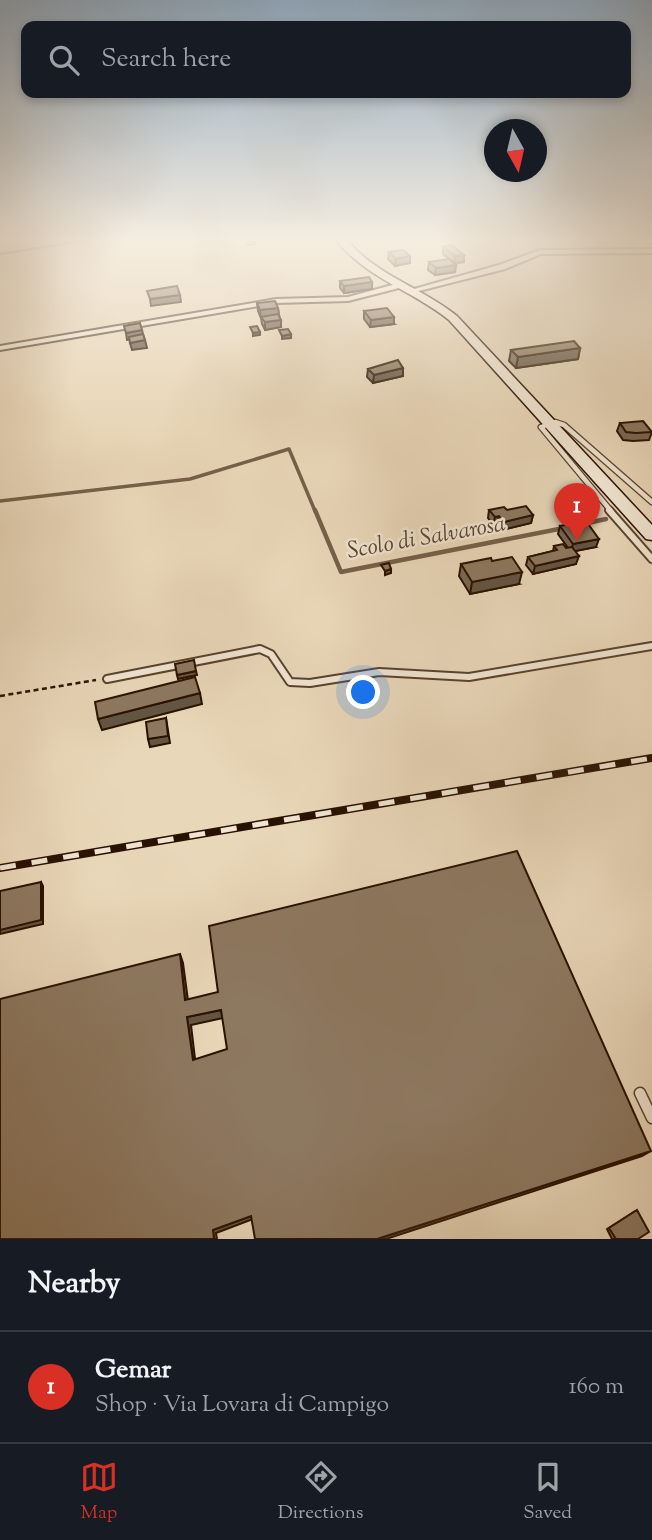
<!DOCTYPE html>
<html lang="en">
<head>
<meta charset="utf-8">
<style>
	:root { --surface:#171b24; --page:#20242c; --text:#f1f3f6; --muted:#9ea1a6; --line:#363941; --accent:#d93025 }
	body { margin:0; font-family:"Sorts Mill Goudy",serif; background:var(--page); color:var(--text) }
	.compass { position:absolute; left:484px; top:119px; width:63px; height:63px; border-radius:50%; background:var(--surface); box-shadow:0 4px 10px #0003; rotate:172deg }
	.you { position:absolute; left:364px; top:693px; width:24px; height:24px; margin:-18px; border:5px solid #fff; border-radius:50%; background:#1a73e8; box-shadow:0 0 0 10px #1a73e833 }
	.badge { display:grid; place-items:center; width:46px; height:46px; border-radius:50%; background:var(--accent); color:#fff; font-size:23px; font-weight:700 }
	.pin { position:absolute; translate:-50% -58px; filter:drop-shadow(0 2px 4px #0008) }
	.pin::after { content:''; position:absolute; top:37px; width:24px; height:21px; background:inherit; clip-path:polygon(0 0,100% 0,50% 100%) }
	.list { margin:0; padding:0; list-style:none }
	h2 { display:flex; justify-content:space-between; align-items:center; height:91px; margin:0; padding:0 28px; font-size:30px }
	h2 small { font-size:23px; font-weight:400; color:var(--muted) }
	.list li { display:grid; grid-template-columns:46px 1fr auto; gap:21px; align-items:center; box-sizing:border-box; height:112px; padding:0 28px; border-top:2px solid var(--line) }
	.list b { display:block; font-size:26px; white-space:nowrap }
	.list p { margin:0; font-size:23px; white-space:nowrap; color:var(--muted) }
	.list em { font-size:23px; font-style:normal; color:var(--muted) }
	.icon { flex:none; width:38px; height:38px; fill:none; stroke:currentColor; stroke-width:2; stroke-linecap:round; stroke-linejoin:round }
	.map { position:relative; flex:none; width:652px; height:1239px; overflow:hidden }
	.search { position:absolute; background:var(--surface); box-shadow:0 4px 10px #0003; left:21px; right:21px; top:21px; height:77px; display:flex; align-items:center; gap:18px; box-sizing:border-box; padding:0 24px; border-radius:14px; color:var(--muted); font-size:26px }
	.sheet { height:203px; background:var(--surface) }
	nav { display:flex; justify-content:space-around; align-items:center; box-sizing:border-box; height:98px; border-top:2px solid var(--line); background:var(--surface); font-size:19px; color:var(--muted) }
	nav a { display:grid; justify-items:center; gap:4px }
	nav .on { color:var(--accent) }
	.map>svg:first-child { display:block }
	.lines { fill:none; stroke-linecap:round; stroke-linejoin:round }
	.stream-far2 { stroke:#756049; stroke-width:2.5 }
	.stream-far1 { stroke:#756049; stroke-width:3.5 }
	.stream { stroke:#756049; stroke-width:4.5 }
	.lane-far2-casing { stroke:#59422e; stroke-width:7 }
	.lane-far1-casing { stroke:#59422e; stroke-width:10 }
	.lane-casing { stroke:#59422e; stroke-width:13 }
	.street-casing { stroke:#59422e; stroke-width:4 }
	.secondary-casing { stroke:#291100; stroke-width:3 }
	.path { stroke:#291100; stroke-width:2.5; stroke-dasharray:5 3.5; stroke-linecap:butt }
	.lane-far2 { stroke:#f1e5d2; stroke-width:4.5 }
	.lane-far1 { stroke:#f1e5d2; stroke-width:6 }
	.lane { stroke:#f1e5d2; stroke-width:10 }
	.street { fill:#f1e5d2; fill-rule:evenodd }
	.secondary { fill:#f1e5d2; fill-rule:evenodd }
	.rail-casing { stroke:#291100; stroke-width:8 }
	.rail { stroke:#f1e5d2; stroke-width:5; stroke-dasharray:16; stroke-linecap:butt }
	.wall { fill:#796753; stroke:#291100; stroke-width:2 }
	.shaded-wall { fill:#635443; stroke:#291100; stroke-width:2 }
	.building { fill:#8d7860; stroke:#291100; stroke-width:2; fill-rule:evenodd }
	.labels { text-anchor:middle; stroke-width:5; stroke-linejoin:round; paint-order:stroke }
	.water-label { font-size:23px; font-style:italic; fill:#5c4531; stroke:#f1e5d2 }
</style>
</head>
<body>
<div class="map">
<svg width="652" height="1239" viewBox="0 0 652 1239">
	<rect width="100%" height="100%" fill="#e9d7b9"/>
	<filter id="stains"><feTurbulence type="fractalNoise" baseFrequency=".00286" numOctaves="4"/><feColorMatrix values="0 0 0 0 .2 0 0 0 0 .09 0 0 0 0 .02 0 0 0 .5 -.17"/></filter>
	<radialGradient id="worn" r=".72"><stop offset=".6" stop-color="#630" stop-opacity="0"/><stop offset="1" stop-color="#630" stop-opacity=".3"/></radialGradient>
	<g class="lines">
		<path class="stream-far2" d="M0 254 88 240"/>
		<path class="stream-far1" d="M0 501 190 479 289 449 315 511"/>
		<path class="stream" d="M315 510 341 572 564 528
			M583 524 606 519"/>
		<g class="lane-far2-casing">
			<path id="lane-far2" d="M611 511 541 427 555 422 564 425 652 502"/>
		</g>
		<g class="lane-far1-casing">
			<path id="lane-far1" d="M609 510 652 559
				M107 679 260 649 271 654 290 682 310 683 379 672 469 677 652 646"/>
		</g>
		<g class="lane-casing">
			<path id="lane" d="M640 1093 652 1118"/>
		</g>
		<g class="street-casing">
			<path id="street" d="M652 249V253L541 254 505 269 411 293 407 291 499 265 540 250Z
				M396 284H399V288L348 301 276 303 0 350V346L276 299 348 297Z"/>
		</g>
		<g class="secondary-casing">
			<path id="secondary" d="M336 240H347C377 276 421 287 457 316L652 525V540L646 539 449 320C412 290 367 279 336 240Z"/>
		</g>
		<path class="path" d="M0 696 96 680"/>
		<use href="#lane-far2" class="lane-far2"/>
		<use href="#lane-far1" class="lane-far1"/>
		<use href="#lane" class="lane"/>
		<use href="#street" class="street"/>
		<use href="#secondary" class="secondary"/>
		<g class="rail-casing">
			<path id="rail" d="M0 868 652 758"/>
		</g>
		<use href="#rail" class="rail"/>
	</g>
	<path class="wall" d="M443 247 464 255V262L454 263 443 254Z
		M389 252 410 256V263L395 266 388 259Z
		M429 262 456 265 455 272 435 275 428 270Z
		M340 281 372 282V289L344 293 340 288Z
		M257 303 278 308 281 327 265 330 262 324 261 318 258 311Z
		M364 311 394 324 370 327 364 319Z
		M580 348 578 359 516 368 509 361 511 350Z
		M403 368V376L373 383 367 377 368 369Z
		M620 423 652 432 649 440 633 441 623 440 617 431Z
		M489 510H507L533 515 531 523 502 530 497 524 493 525 488 518Z
		M560 526 596 547 575 551 576 564 533 574 526 565 528 557 553 551 554 546 568 548 558 534Z
		M461 564 519 584 470 594 459 576Z
		M634 1212 638 1239H612L607 1229Z"/>
	<path class="shaded-wall" d="M255 241V244L248 245V242Z
		M464 255V262L454 263 455 256Z
		M410 256V263L395 266 396 259Z
		M456 265 455 272 435 275 436 268Z
		M372 282V289L344 293V286Z
		M180 295 181 302 151 306 150 299Z
		M278 308 279 316 261 318 260 310Z
		M394 317V324L370 327 371 320Z
		M281 320V327L265 330V322Z
		M142 330 144 338 127 340 126 333Z
		M260 332V335L253 336V333Z
		M291 334V338L282 339V336Z
		M145 340 147 348 132 350 130 343Z
		M580 348 578 359 516 368 518 357Z
		M403 368V376L373 383 374 375Z
		M533 515 531 523 502 530 504 522Z
		M499 516 497 524 493 525 495 517Z
		M599 539 596 547 571 552 573 544Z
		M579 556 576 564 533 574 535 566Z
		M391 569V573L385 575V571Z
		M522 572 519 584 470 594 472 582Z
		M196 671 197 675 178 679 177 675Z
		M200 693 202 704 102 730 98 719Z
		M166 718 170 743 150 747 148 739Z
		M41 882 43 886V924L0 934V930Z
		M180 954 183 963 189 1008 185 1000Z
		M221 1010 223 1018 191 1025 196 1067 193 1060 187 1017Z
		M651 1151 642 1156 386 1239H377Z
		M251 1216 253 1219 216 1233 217 1239H214L213 1230Z"/>
	<path class="building" d="M452 245 464 255 455 256 443 247Z
		M403 250 410 256 396 259 389 252Z
		M449 259 456 265 436 268 429 262Z
		M369 277 372 282 344 286 340 281Z
		M177 286 180 295 150 299 147 291Z
		M275 301 278 308 260 310 257 303Z
		M387 308 394 317 371 320 364 311Z
		M278 314 281 320 265 322 261 317Z
		M140 323 142 330 126 333 124 326Z
		M257 326 260 332 253 333 250 327Z
		M288 329 291 334 282 336 279 330Z
		M143 334 145 340 130 343 129 337Z
		M574 341 580 348 518 357 511 350Z
		M398 360 403 368 374 375 368 369Z
		M643 421 652 432 636 433 626 432 620 423Z
		M526 506 533 515 504 522 499 516 495 517 489 510 504 507 507 510Z
		M586 521 599 539 573 544 560 526Z
		M563 544 566 548 572 547 579 556 535 566 528 557 557 550 554 546Z
		M512 557 522 572 472 582 461 564 491 558 492 561Z
		M389 563 391 569 385 571 381 565Z
		M194 660 196 671 177 675 175 664Z
		M195 677 200 693 98 719 95 702Z
		M166 718 168 736 148 739 146 722Z
		M517 851 651 1151 377 1239H255L251 1216 213 1230 214 1239H0V999L180 954 185 1000 218 992 209 926ZM221 1010 227 1049 193 1060 187 1017Z
		M41 882V920L0 930V891Z
		M637 1210 649 1232 638 1239H616L609 1228Z"/>
	<linearGradient id="sky" x2="0" y2="1"><stop stop-color="#8ea7bc"/><stop offset="0.58" stop-color="#f5ede0"/><stop offset="1" stop-color="#f5ede0" stop-opacity="0"/></linearGradient>
	<rect width="652" height="414" fill="url(#sky)"/>
	<g class="labels">
		<g class="water-label">
			<text transform="translate(426 536) rotate(-10)" y="8">Scolo di Salvarosa</text>
		</g>
	</g>
	<rect width="100%" height="100%" filter="url(#stains)"/>
	<rect width="100%" height="100%" fill="url(#worn)"/>
</svg>
<svg class="compass" viewBox="-18 -18 36 36"><path d="M0-13l5 13h-10z" fill="#e53935"/><path d="M0 13l5-13h-10z" fill="#9ea1a6"/></svg>
<div class="you"></div>
<div class="pin badge" style="left:577px;top:541px">1</div>
<div class="search"><svg class="icon" aria-label="search" viewBox="0 0 24 24"><circle cx="10" cy="10" r="6"/><path d="M15 15l6 6"/></svg>Search here</div>
</div>
<section class="sheet">
<h2>Nearby<small></small></h2>
<ul class="list">
<li><span class="badge">1</span><div><b>Gemar</b><p>Shop · Via Lovara di Campigo</p></div><em>160 m</em></li>
</ul>
</section>
<nav>
<a class="on"><svg class="icon" aria-label="map" viewBox="0 0 24 24"><path d="M3 6l6-2 6 2 6-2v14l-6 2-6-2-6 2zM9 4v14M15 6v14"/></svg>Map</a>
<a><svg class="icon" aria-label="directions" viewBox="0 0 24 24"><path d="M12 3l9 9-9 9-9-9zM9 14v-3h6M13 9l2 2-2 2"/></svg>Directions</a>
<a><svg class="icon" aria-label="saved" viewBox="0 0 24 24"><path d="M7 4h10v16l-5-4-5 4z"/></svg>Saved</a>
</nav>
</body>
</html>
